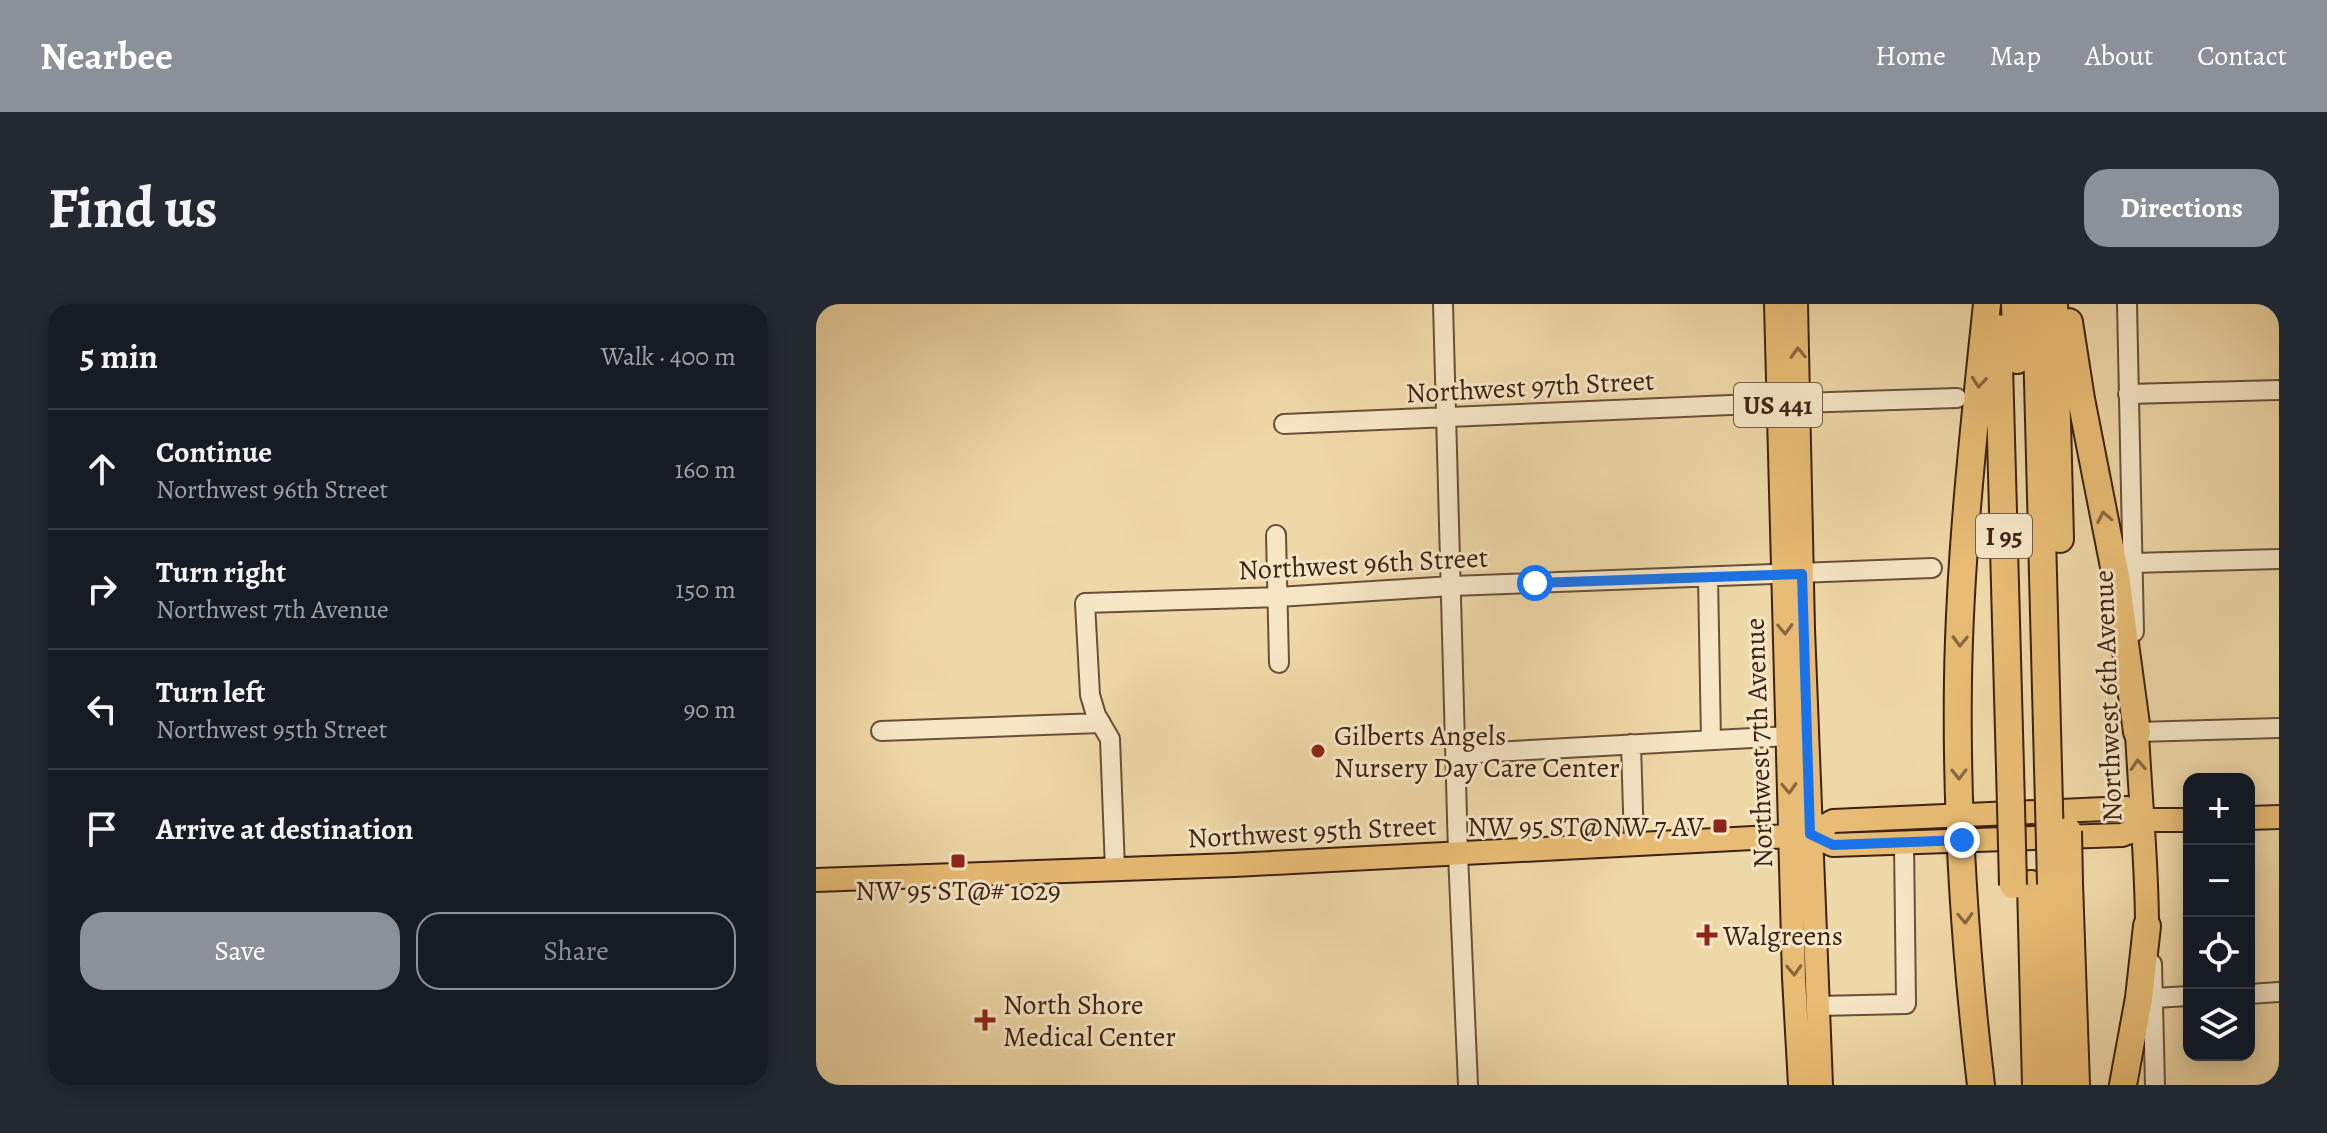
<!DOCTYPE html>
<html lang="en">
<head>
<meta charset="utf-8">
<style>
	:root { --surface:#171b24; --page:#242831; --text:#f1f3f6; --muted:#9ea1a6; --line:#363941; --accent:#8c9099 }
	body { margin:0; font-family:Alegreya,serif; background:var(--page); color:var(--text) }
	.controls { position:absolute; right:24px; bottom:24px; display:grid; overflow:hidden; border-radius:16px; box-shadow:0 4px 20px #0003 }
	.controls button { width:72px; height:72px; display:grid; place-items:center; padding:0; border:0; border-bottom:2px solid var(--line); background:var(--surface); color:var(--text); font:40px sans-serif }
	.stop { position:absolute; width:24px; height:24px; margin:-18px; border:6px solid #1a73e8; border-radius:50%; background:#fff }
	.stop.end { background:#1a73e8; border-color:#fff; box-shadow:0 2px 8px #0008 }
	.list { margin:0; padding:0; list-style:none }
	h2 { display:flex; justify-content:space-between; align-items:center; height:104px; margin:0; padding:0 32px; font-size:34px }
	h2 small { font-size:26px; font-weight:400; color:var(--muted) }
	.list li { display:grid; grid-template-columns:52px 1fr auto; gap:24px; align-items:center; box-sizing:border-box; height:120px; padding:0 32px; border-top:2px solid var(--line) }
	.list b { display:block; font-size:30px; white-space:nowrap }
	.list p { margin:0; font-size:26px; white-space:nowrap; color:var(--muted) }
	.list em { font-size:26px; font-style:normal; color:var(--muted) }
	.actions { display:flex; gap:16px; padding:24px 32px }
	.actions a { flex:1; padding:18px 0; border:2px solid var(--accent); border-radius:24px; text-align:center; font-size:28px; color:var(--accent) }
	.actions .main { background:var(--accent); color:#fff }
	.icon { flex:none; width:44px; height:44px; fill:none; stroke:currentColor; stroke-width:2; stroke-linecap:round; stroke-linejoin:round }
	.map { position:relative; flex:none; width:1463px; height:781px; overflow:hidden; border-radius:24px }
	header { display:flex; align-items:center; gap:48px; box-sizing:border-box; height:112px; padding:0 40px; background:var(--accent); color:#fff }
	header strong { font-size:38px }
	nav { display:flex; gap:44px; margin-inline-start:auto; font-size:28px }
	.intro { display:flex; align-items:center; justify-content:space-between; box-sizing:border-box; height:192px; padding:0 48px }
	h1 { margin:0; font-size:56px }
	.button { padding:20px 36px; border-radius:24px; background:var(--accent); color:#fff; font-size:28px; font-weight:700 }
	main { display:flex; gap:48px; padding:0 48px }
	aside { flex:1; background:var(--surface); border-radius:24px; box-shadow:0 4px 20px #0003 }
	.map>svg:first-child { display:block }
	.lines { fill:none; stroke-linecap:round; stroke-linejoin:round }
	.minor-casing { stroke:#6a5039; stroke-width:22 }
	.major-casing { stroke:#3e2214; stroke-width:26 }
	.highway-casing { stroke:#3e2214; stroke-width:30 }
	.minor { stroke:#f5e6c6; stroke-width:18 }
	.major { stroke:#e8bc74; stroke-width:22 }
	.highway { stroke:#e8bc74; stroke-width:26 }
	.highway-bridge-casing { stroke:#3e2214; stroke-width:30; stroke-linecap:butt }
	.highway-bridge { stroke:#e8bc74; stroke-width:26 }
	.oneway { stroke:#8a673f }
	.route { stroke:#1a73e8; stroke-width:10 }
	.poi-dot { fill:#8f2418; stroke:#f5e6c6; stroke-width:3 }
	.labels { text-anchor:middle; stroke-width:6; stroke-linejoin:round; paint-order:stroke }
	.shield { fill:#f5e6c6; stroke:#755d49; stroke-width:2 }
	.shield-label { font-size:26px; font-weight:bold; fill:#3e2214 }
	.street-label { font-size:28px; fill:#3e2214; stroke:#f5e6c6 }
	.poi-label { font-size:28px; fill:#3e2214; stroke:#f5e6c6; text-anchor:start }
</style>
</head>
<body>
<header>
<strong>Nearbee</strong>
<nav><a>Home</a><a>Map</a><a>About</a><a>Contact</a></nav>
</header>
<div class="intro"><h1>Find us</h1><a class="button">Directions</a></div>
<main>
<aside>
<h2>5 min<small>Walk · 400 m</small></h2>
<ul class="list">
<li><svg class="icon" aria-label="ahead" viewBox="0 0 24 24"><path d="M12 20V5M6 11l6-6 6 6"/></svg><div><b>Continue</b><p>Northwest 96th Street</p></div><em>160 m</em></li>
<li><svg class="icon" aria-label="right" viewBox="0 0 24 24"><path d="M7 20v-9h11M14 6l5 5-5 5"/></svg><div><b>Turn right</b><p>Northwest 7th Avenue</p></div><em>150 m</em></li>
<li><svg class="icon" aria-label="left" viewBox="0 0 24 24"><path d="M17 20v-9H6M10 6l-5 5 5 5"/></svg><div><b>Turn left</b><p>Northwest 95th Street</p></div><em>90 m</em></li>
<li><svg class="icon" aria-label="arrive" viewBox="0 0 24 24"><path d="M6 21V4h12l-3 4 3 4H6"/></svg><div><b>Arrive at destination</b></div></li>
</ul>
<div class="actions"><a class="main">Save</a><a>Share</a></div>
</aside>
<div class="map">
<svg width="1463" height="781" viewBox="0 0 1463 781">
	<rect width="100%" height="100%" fill="#efd8a7"/>
	<filter id="stains"><feTurbulence type="fractalNoise" baseFrequency=".0025" numOctaves="4"/><feColorMatrix values="0 0 0 0 .2 0 0 0 0 .09 0 0 0 0 .02 0 0 0 .5 -.17"/></filter>
	<radialGradient id="worn" r=".72"><stop offset=".6" stop-color="#630" stop-opacity="0"/><stop offset="1" stop-color="#630" stop-opacity=".3"/></radialGradient>
	<g class="lines">
		<g class="minor-casing">
			<path id="minor" d="M627 0 642 550 652 781
				M1311 0 1318 328
				M1312 90 1463 86
				M983 99 1141 94
				M468 120 962 99
				M460 231 463 359
				M1316 259 1463 255
				M892 273 895 436
				M1320 418 1321 428 1463 424
				M65 427 285 419
				M815 440 818 540
				M641 450 972 432
				M299 565 294 435 280 411 274 391 269 299 462 293 636 282 1116 264
				M1336 660 1339 781
				M1433 690 1463 688
				M1338 694 1373 692
				M1002 702 1090 700 1088 539"/>
		</g>
		<g class="major-casing">
			<path id="major" d="M960 0 978 674 984 781
				M980 0 987 325 1005 781
				M1321 428C1324 493 1331 558 1331 622
				M1433 514 1463 513
				M994 530 1017 541 1306 531 1314 528 1324 516
				M0 576 418 561 956 533 994 530 1017 517 1311 504 1324 516H1373"/>
		</g>
		<g class="highway-casing">
			<path id="highway" d="M1199 0 1201 56
				M1220 0 1232 463
				M1238 0 1244 235
				M1253 18 1265 95 1300 273 1321 428
				M1182 24 1194 464
				M1253 579 1260 781
				M1215 580 1220 781
				M1235 580 1241 781
				M1165 781C1149 647 1140 511 1142 375 1144 250 1158 124 1171 0
				M1307 781 1323 694 1331 622"/>
		</g>
		<use href="#minor" class="minor"/>
		<use href="#major" class="major"/>
		<use href="#highway" class="highway"/>
		<g class="highway-bridge-casing">
			<path id="highway-bridge" d="M1232 463 1235 580
				M1194 464 1197 581
				M1252 527 1253 579"/>
		</g>
		<use href="#highway-bridge" class="highway-bridge"/>
	</g>
	<defs><path id="oneway-chevron" d="M-2-3.5L2.5 0L-2 3.5" fill="none" stroke-width="1.6" stroke-linecap="round" stroke-linejoin="round" transform="scale(2)"/></defs>
	<g class="oneway">
		<use href="#oneway-chevron" transform="translate(982 49) rotate(-92)"/>
		<use href="#oneway-chevron" transform="translate(1163 78) rotate(95)"/>
		<use href="#oneway-chevron" transform="translate(1288 213) rotate(-101)"/>
		<use href="#oneway-chevron" transform="translate(969 325) rotate(88)"/>
		<use href="#oneway-chevron" transform="translate(1144 337) rotate(92)"/>
		<use href="#oneway-chevron" transform="translate(1322 461) rotate(-93)"/>
		<use href="#oneway-chevron" transform="translate(1143 470) rotate(89)"/>
		<use href="#oneway-chevron" transform="translate(973 484) rotate(88)"/>
		<use href="#oneway-chevron" transform="translate(1149 614) rotate(88)"/>
		<use href="#oneway-chevron" transform="translate(978 666) rotate(88)"/>
	</g>
	<g class="lines">
		<path class="route" d="M719 279 986 270 994 530 1017 541 1146 536"/>
	</g>
	<g class="poi-dot">
		<circle cx="502" cy="447" r="8"/>
		<rect x="896" y="514" width="16" height="16" rx="4"/>
		<rect x="134" y="549" width="16" height="16" rx="4"/>
		<path d="M887 619h8v8h8v8h-8v8h-8v-8h-8v-8h8z"/>
		<path d="M165 704h8v8h8v8h-8v8h-8v-8h-8v-8h8z"/>
	</g>
	<g class="labels">
		<g class="shield">
			<rect x="918" y="79" width="88" height="44" rx="6"/>
			<rect x="1160" y="210" width="56" height="44" rx="6"/>
		</g>
		<g class="shield-label">
			<text x="962" y="110">US 441</text>
			<text x="1188" y="241">I 95</text>
		</g>
		<g class="street-label">
			<text transform="translate(714 82) rotate(-3)" y="10">Northwest 97th Street</text>
			<text transform="translate(547 259) rotate(-3)" y="10">Northwest 96th Street</text>
			<text transform="translate(1291 392) rotate(-92)" y="10">Northwest 6th Avenue</text>
			<text transform="translate(942 439) rotate(-92)" y="10">Northwest 7th Avenue</text>
			<text transform="translate(496 527) rotate(-3)" y="10">Northwest 95th Street</text>
		</g>
		<g class="poi-label">
			<text x="518" y="441">Gilberts Angels<tspan x="518" dy="32">Nursery Day Care Center</tspan></text>
			<text x="888" y="532" text-anchor="end">NW 95 ST@NW 7 AV</text>
			<text x="142" y="596" text-anchor="middle">NW 95 ST@# 1029</text>
			<text x="907" y="641">Walgreens</text>
			<text x="187" y="710">North Shore<tspan x="187" dy="32">Medical Center</tspan></text>
		</g>
	</g>
	<rect width="100%" height="100%" filter="url(#stains)"/>
	<rect width="100%" height="100%" fill="url(#worn)"/>
</svg>
<div class="controls">
<button>+</button>
<button>−</button>
<button><svg class="icon" aria-label="locate" viewBox="0 0 24 24"><circle cx="12" cy="12" r="6"/><path d="M12 2v4M12 18v4M2 12h4M18 12h4"/></svg></button>
<button><svg class="icon" aria-label="layers" viewBox="0 0 24 24"><path d="M12 4l9 5-9 5-9-5zM3 14l9 5 9-5"/></svg></button>
</div>
<div class="stop" style="left:719px;top:279px"></div>
<div class="stop end" style="left:1146px;top:536px"></div>
</div>
</main>
</body>
</html>
